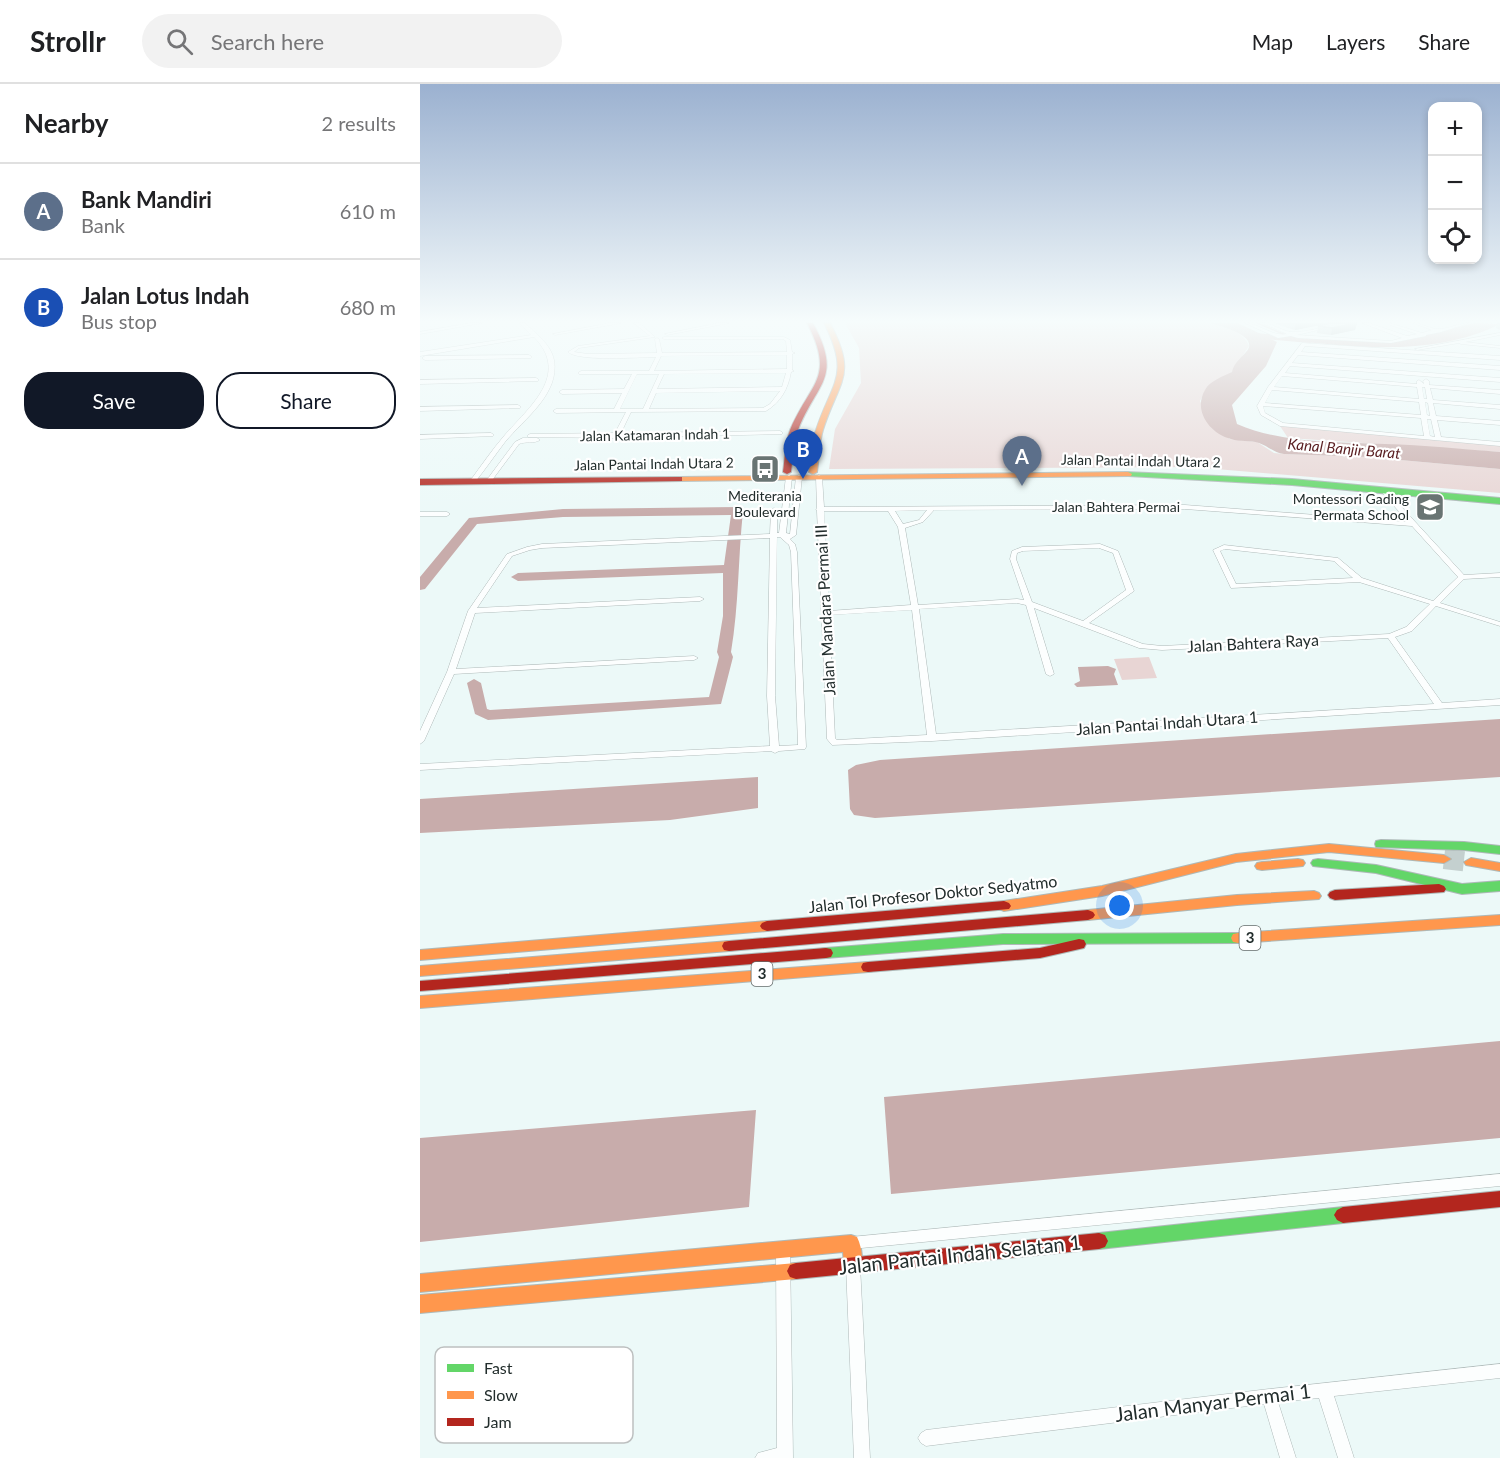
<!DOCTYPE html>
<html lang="en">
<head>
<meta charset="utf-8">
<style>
	:root { --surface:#fff; --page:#f2f2f2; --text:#202124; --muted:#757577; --line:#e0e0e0; --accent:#111827 }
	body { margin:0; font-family:Lato,sans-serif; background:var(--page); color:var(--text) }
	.controls { position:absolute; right:18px; top:18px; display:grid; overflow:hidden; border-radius:12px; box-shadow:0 3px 9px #0003 }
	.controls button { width:54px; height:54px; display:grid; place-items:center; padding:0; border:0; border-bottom:2px solid var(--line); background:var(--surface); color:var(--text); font:30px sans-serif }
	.you { position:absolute; left:700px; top:822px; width:21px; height:21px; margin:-15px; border:4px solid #fff; border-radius:50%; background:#1a73e8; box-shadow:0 0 0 9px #1a73e833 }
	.badge { display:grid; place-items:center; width:39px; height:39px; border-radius:50%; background:var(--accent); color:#fff; font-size:20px; font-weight:700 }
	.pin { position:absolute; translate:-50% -50px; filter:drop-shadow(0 2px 3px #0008) }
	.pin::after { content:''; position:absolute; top:32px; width:21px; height:18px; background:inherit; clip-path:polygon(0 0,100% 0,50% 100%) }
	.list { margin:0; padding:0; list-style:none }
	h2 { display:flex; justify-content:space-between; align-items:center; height:78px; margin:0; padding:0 24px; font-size:26px }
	h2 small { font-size:20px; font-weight:400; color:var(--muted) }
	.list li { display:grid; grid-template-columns:39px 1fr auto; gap:18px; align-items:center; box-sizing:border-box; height:96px; padding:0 24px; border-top:2px solid var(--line) }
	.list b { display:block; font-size:22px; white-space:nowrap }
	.list p { margin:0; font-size:20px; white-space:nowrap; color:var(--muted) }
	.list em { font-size:20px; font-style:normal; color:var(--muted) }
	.actions { display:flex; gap:12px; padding:18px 24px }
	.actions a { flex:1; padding:14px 0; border:2px solid var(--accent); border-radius:24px; text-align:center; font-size:21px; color:var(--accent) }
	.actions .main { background:var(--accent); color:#fff }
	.icon { flex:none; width:33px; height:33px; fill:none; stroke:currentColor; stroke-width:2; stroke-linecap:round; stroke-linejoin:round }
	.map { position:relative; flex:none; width:1080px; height:1374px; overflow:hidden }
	header { display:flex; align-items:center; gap:36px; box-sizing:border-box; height:84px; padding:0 30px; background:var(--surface); border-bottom:2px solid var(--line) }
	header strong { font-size:28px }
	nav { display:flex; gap:33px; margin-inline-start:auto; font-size:21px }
	.search { width:420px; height:54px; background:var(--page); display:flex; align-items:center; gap:15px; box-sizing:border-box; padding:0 21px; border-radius:33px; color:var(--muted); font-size:22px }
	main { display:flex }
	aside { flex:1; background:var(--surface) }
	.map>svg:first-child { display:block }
	.green { fill:#e8d5d4 }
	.water { fill:#c8acab }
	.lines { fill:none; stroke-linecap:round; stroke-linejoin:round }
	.stream { stroke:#c8acab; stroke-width:1.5 }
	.river { fill:#c8acab; fill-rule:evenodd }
	.highway-tunnel { stroke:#c4d0cf; stroke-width:20; stroke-dasharray:20 10; stroke-linecap:butt }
	.street-casing { stroke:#aeb9b8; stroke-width:1 }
	.fast-casing { stroke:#aeb9b8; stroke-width:2 }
	.slow-casing { stroke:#aeb9b8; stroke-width:2 }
	.jam-casing { stroke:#aeb9b8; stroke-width:2 }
	.street { fill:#fcfefe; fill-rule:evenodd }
	.fast { fill:#63d668; fill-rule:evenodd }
	.slow { fill:#ff974d; fill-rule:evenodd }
	.jam { fill:#b3261e; fill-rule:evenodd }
	.wall { fill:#b8c2c1 }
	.shaded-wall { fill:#969e9d }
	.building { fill:#d6e1e0; stroke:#969e9d; stroke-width:1.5 }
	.labels { text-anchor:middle; stroke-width:4.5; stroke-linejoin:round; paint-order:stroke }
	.far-street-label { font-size:14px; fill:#222d2c; stroke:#fff }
	.far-poi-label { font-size:14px; fill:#222d2c; stroke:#fff }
	.far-water-label { font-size:15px; font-style:italic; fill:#5b2023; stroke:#fff }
	.shield { fill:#fff; stroke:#646c6b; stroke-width:1.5 }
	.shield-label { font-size:15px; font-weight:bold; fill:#222d2c }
	.street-label { font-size:16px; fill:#222d2c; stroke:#fff }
	.near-street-label { font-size:20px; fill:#222d2c; stroke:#fff }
	.key { fill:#fff; stroke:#bdc0c0; stroke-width:1.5 }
	.key-label { font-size:16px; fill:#222d2c }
</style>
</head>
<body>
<header>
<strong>Strollr</strong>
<div class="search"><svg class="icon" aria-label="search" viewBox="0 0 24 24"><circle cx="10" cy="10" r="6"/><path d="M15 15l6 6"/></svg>Search here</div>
<nav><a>Map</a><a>Layers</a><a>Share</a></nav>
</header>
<main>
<aside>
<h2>Nearby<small>2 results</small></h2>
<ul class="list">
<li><span class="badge" style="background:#5c6f8a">A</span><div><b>Bank Mandiri</b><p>Bank</p></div><em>610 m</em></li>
<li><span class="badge" style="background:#1a4fb4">B</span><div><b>Jalan Lotus Indah</b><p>Bus stop</p></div><em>680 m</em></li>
</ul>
<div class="actions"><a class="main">Save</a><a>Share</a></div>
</aside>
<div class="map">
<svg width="1080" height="1374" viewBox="0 0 1080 1374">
	<rect width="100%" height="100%" fill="#ecf9f8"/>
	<path class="green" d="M425 239H790C804 243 824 247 829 262L812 288 787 303 780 317 794 346 810 355 837 358 854 369 864 370 947 373 1080 385V409L772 383 409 385 415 345 441 299 439 264Z
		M858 339 1080 361V368L868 354Z
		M729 573 737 594 702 596 694 575Z"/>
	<path class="water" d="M790 239H818L857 258 846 282 812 321 817 340C864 360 915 358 965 360 1004 361 1042 365 1080 368V385L947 373 864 370C854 369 848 362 839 359 830 356 820 358 811 355 789 349 773 326 785 306 789 297 804 292 812 288 814 279 820 275 826 268 841 252 800 242 790 239Z
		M1054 239 1080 240C1017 272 937 264 869 256L866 253 978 258Z
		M688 582 696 585 694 590 698 601 657 603 654 600 660 597 658 583Z
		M1080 635V693L455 734 434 731 430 725 428 686 436 681 460 676Z
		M338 693V724L250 736 0 749V715Z
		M1080 957V1054L471 1110 464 1013Z
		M336 1026 329 1123 0 1158V1054Z"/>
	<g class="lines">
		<path class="stream" d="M837 239 868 252"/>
		<path class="river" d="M834 249 890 253 895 256 890 259 831 254 830 252Z
			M317 423 323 427C318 474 319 521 311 568L313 573 301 620 68 636 55 630 47 599 54 595 61 599 67 625 70 626 289 613 299 573 297 568 303 532V489L98 497 91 493 98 489 304 481 311 431 143 433 57 440 5 505 0 506V493L49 434 143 425Z"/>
		<path class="highway-tunnel" d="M1024 775 1051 778"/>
		<g class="street-casing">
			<path id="street" d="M51 239H62L0 250V248Z
				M100 239H105C115 249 131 260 134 276 140 310 104 335 85 358 75 371 65 386 54 399H50V397C61 382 72 366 84 352 109 323 151 291 114 253L0 272V268L111 251Z
				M190 239H201L135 251 133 250Z
				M214 239H219L235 253 159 264 154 268 168 270 237 269 235 255 237 254 239 255 242 269 367 268 366 257 363 255H244L242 254 244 253H364L370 256 372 268 375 269 372 270V286L374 287 371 288C368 305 361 318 346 327L211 328 201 349 360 347 362 348V350L197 354 108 353V351L110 350 195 349 206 328 136 329 133 327 136 325H194L202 309 142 310 139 308 142 306 204 305 212 290H159L158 289 161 287H229L236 273C218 273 160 278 148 268L158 262 230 252ZM367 271V285L234 287 241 272ZM366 289 362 303 237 305 244 290ZM217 290H239L223 325H200ZM360 307 350 320 343 324 229 325 236 309Z
				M299 239H309L247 251 245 250Z
				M825 239C839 239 852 253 867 250L842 239C853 239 864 249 875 248 893 248 910 239 928 239L877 251 971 257 982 254 942 239H949L987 252 997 250 970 241V239L1002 249 1012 246 993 239C1002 239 1010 245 1018 245 1029 245 1039 239 1049 239L1021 248 1006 251V252L971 259 878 254 871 252 858 254Z
				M1080 249V251L1045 258 1080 262V264L1041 260 1039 259 997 266 995 265Z
				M882 259 1080 272V276L885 262 881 268 1080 282V286L878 271 872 279 1080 294V298L870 282 865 289 997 300V297L999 296 1004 300 1003 297 1006 295 1009 297V301L1080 306V310L1010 304 1013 316 1080 321V325L1013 319 1016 332 1080 337V341L1017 336 1021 353 1080 358V362L860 342 841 331 837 322 848 303ZM862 292 997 303 999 315 854 303ZM1002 303H1005L1007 315H1004ZM852 306 999 318 1001 331 845 319ZM1005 318 1008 319 1010 332 1007 331ZM843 322 1001 334 1004 352 863 339 845 329ZM1007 335H1011L1015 353 1010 352Z
				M109 271 112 273 111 274 5 276 2 274 5 272Z
				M116 294 118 295V297L0 300V296Z
				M98 321 101 323 100 324 0 327V323Z
				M71 349 74 351 73 352 0 355V351Z
				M103 354H117L120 356C114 360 106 357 99 360L70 399H66V397L95 358Z
				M369 391 372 393 366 449 370 450 376 393 379 391 382 393 376 451 370 455 375 460 377 468 386 663 385 665 359 667 355 669 351 667 0 686V680L350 662 347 612 350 454 122 464 110 466 92 472 57 524 280 513 284 515 280 517 55 529 36 585 274 572 278 574 274 576 34 590 4 657 0 660V647L27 588 48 527 87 470 107 463 122 460 350 450 351 426 354 424 357 426V449H359L366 393ZM357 453H360L369 461 371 468 378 661 359 662 355 612Z
				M399 391 402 393 404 423 765 421 988 438 961 407 966 406 1044 491 1080 489V493L1044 495 1020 519 1080 538V542L1016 522 992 547 975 553 1022 619 1080 615V621L512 657 412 661 407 655 397 427 396 425 397 424 396 393ZM765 425 992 442 1038 493 1013 517 942 494 918 474 804 461 793 466 811 504 939 498 1010 520 986 543 969 550 742 562 723 560 669 539 714 507 698 467 680 460 602 463 592 467 590 475 604 516 597 515 498 521 485 444 503 438 514 426ZM507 426 499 436 483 440 475 427ZM404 427H468L478 443 491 521 409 527ZM679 464 693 469 706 506 663 537 612 518 596 475 597 469 603 467ZM805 465 914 477 933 494 816 500 800 467ZM597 519 606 521 626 590 630 592 634 590 614 524 719 564 742 566 968 554 1014 620 516 650 499 525ZM492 526 507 651 417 656 415 654 409 531Z
				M0 428H27L30 430 27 432H0Z
				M1080 1090V1102L431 1165 426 1163 424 1159 426 1155 431 1153Z
				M363 1159 368 1161 370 1165 373 1374H335L338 1369 357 1364 356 1165 358 1161Z
				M433 1176 438 1178 440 1182 450 1374H434L426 1182 428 1178Z
				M1080 1280V1294L914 1312 934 1374H918L899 1314 858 1318 876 1374H860L844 1320 506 1362 501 1359 498 1354 501 1349 506 1346 849 1305Z"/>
		</g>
		<g class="fast-casing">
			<path id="fast" d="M705 388 872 395 1080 414V420L872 401 708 392 704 390Z
				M961 756 1044 758 1080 762V770L1044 766 956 763 955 760 956 757Z
				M898 775 956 781 1042 800 1080 797V807L1042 810 956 789 893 782 891 779 893 776Z
				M818 849 823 850 825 854 823 858 818 859 583 860 406 874 401 873 399 869 401 865 406 864 583 850Z
				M923 1123 929 1126 932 1131 929 1136 923 1139 679 1165 673 1163 670 1157 673 1151 679 1149Z"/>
		</g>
		<g class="slow-casing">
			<path id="slow" d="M404 239H410C438 292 419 296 403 346 399 359 399 374 397 388L393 390 389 388C391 374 391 359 396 346 412 297 431 292 404 239Z
				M708 388 712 390 711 392 259 397 255 395 259 393Z
				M909 760 1024 771 1031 775 1024 779 909 768 816 778 682 812 584 827 579 825 577 822 579 819 584 817 682 802 816 770Z
				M1051 774 1080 779V787L1046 781 1044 778Z
				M878 775 883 776 885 779 883 782 842 786 837 785 835 782 837 779 842 778Z
				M894 807 899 809 901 812 899 815 817 821 668 836 663 834 661 831 663 828 668 826 817 811Z
				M1080 831V841L818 859 813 858 811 854 813 850 818 849Z
				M347 837 352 839 354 842 352 845 347 847 0 876V866Z
				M309 857 314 858 316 862 314 866 309 867 0 892V882Z
				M448 878 453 879 455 883 453 887 448 888 0 924V912Z
				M431 1151 437 1153C442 1163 444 1178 439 1188L433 1190 427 1188 424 1182 423 1168 0 1208V1190Z
				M376 1179 382 1181 385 1187 382 1193 376 1195 0 1229V1211Z"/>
		</g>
		<g class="jam-casing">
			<path id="jam" d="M387 239H393C423 295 397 298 378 346 373 359 373 374 371 388L367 390 363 388C365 374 365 359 370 346 390 298 416 295 387 239Z
				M259 393H262V397L0 401V395Z
				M1019 800 1024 802 1026 805 1024 808 915 816 910 814 908 811 910 808 915 806Z
				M584 817 589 819 591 822 589 825 347 847 342 845 340 842 342 839 347 837Z
				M668 826 673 828 675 831 673 834 668 836 309 867 304 866 302 862 304 858 309 857Z
				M659 855 664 856 666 860 664 864 620 874 448 888 443 887 441 883 443 879 448 878 620 864Z
				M406 864 411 865 413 869 411 873 406 874 0 907V897Z
				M1080 1107V1123L923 1139 917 1136 914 1131 917 1126 923 1123Z
				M679 1149 685 1151 688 1157 685 1163 679 1165 376 1195 370 1193 367 1187 370 1181 376 1179Z"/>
		</g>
		<use href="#street" class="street"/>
		<use href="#fast" class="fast"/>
		<use href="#slow" class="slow"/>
		<use href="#jam" class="jam"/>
	</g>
	<path class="wall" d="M856 239H910L875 246 856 240Z
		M937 239 935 246 911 251 897 249 898 242Z
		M1077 239H1080V246L1076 244Z"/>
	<path class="shaded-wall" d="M876 239H910L875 246Z
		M937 239 935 246 911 251 912 244Z"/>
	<path class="building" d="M910 239H937L912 244 898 242Z"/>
	<linearGradient id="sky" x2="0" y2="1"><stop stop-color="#9bb1d0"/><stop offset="0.55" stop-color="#f6fcfc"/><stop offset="1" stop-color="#f6fcfc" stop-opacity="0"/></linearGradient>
	<rect width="1080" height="431" fill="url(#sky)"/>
	<defs>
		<g id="bus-square" transform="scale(1.5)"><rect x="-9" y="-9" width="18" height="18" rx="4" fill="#697473" stroke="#fff"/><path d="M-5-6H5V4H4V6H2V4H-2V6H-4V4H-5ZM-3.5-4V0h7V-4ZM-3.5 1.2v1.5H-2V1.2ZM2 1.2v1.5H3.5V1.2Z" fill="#fff"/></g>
		<g id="school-square" transform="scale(1.5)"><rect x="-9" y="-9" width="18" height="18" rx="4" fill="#697473" stroke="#fff"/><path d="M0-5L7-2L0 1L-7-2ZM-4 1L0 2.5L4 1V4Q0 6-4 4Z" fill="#fff"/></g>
	</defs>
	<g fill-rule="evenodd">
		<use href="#bus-square" x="345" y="385"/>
		<use href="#school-square" x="1010" y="423"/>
	</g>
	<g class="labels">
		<g class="far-street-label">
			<text transform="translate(235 351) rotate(-1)" y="5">Jalan Katamaran Indah 1</text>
			<text transform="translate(721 377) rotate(1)" y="5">Jalan Pantai Indah Utara 2</text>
			<text transform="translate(234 380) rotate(-1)" y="5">Jalan Pantai Indah Utara 2</text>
			<text x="696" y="428">Jalan Bahtera Permai</text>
		</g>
		<g class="far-poi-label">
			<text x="345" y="417">Mediterania<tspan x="345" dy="16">Boulevard</tspan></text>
			<text x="989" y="420" text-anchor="end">Montessori Gading<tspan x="989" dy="16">Permata School</tspan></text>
		</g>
		<g class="far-water-label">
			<text transform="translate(924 365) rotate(5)" y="5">Kanal Banjir Barat</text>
		</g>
		<g class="shield">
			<rect x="819.5" y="842" width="21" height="24" rx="4.5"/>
			<rect x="331.5" y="878" width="21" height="24" rx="4.5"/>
		</g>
		<g class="shield-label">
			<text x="830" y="859">3</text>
			<text x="342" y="895">3</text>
		</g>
		<g class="street-label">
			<text transform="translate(405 526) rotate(-93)" y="6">Jalan Mandara Permai III</text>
			<text transform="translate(833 559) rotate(-3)" y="6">Jalan Bahtera Raya</text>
			<text transform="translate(747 639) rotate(-4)" y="6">Jalan Pantai Indah Utara 1</text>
			<text transform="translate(513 810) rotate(-6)" y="6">Jalan Tol Profesor Doktor Sedyatmo</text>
		</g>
		<g class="near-street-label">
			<text transform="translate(540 1171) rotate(-6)" y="7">Jalan Pantai Indah Selatan 1</text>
			<text transform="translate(793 1319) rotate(-7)" y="7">Jalan Manyar Permai 1</text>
		</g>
	</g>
	<rect x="15" y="1263" width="198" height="96" rx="9" class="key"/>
	<rect x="27" y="1280" width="27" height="8" fill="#63d668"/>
	<rect x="27" y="1307" width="27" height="8" fill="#ff974d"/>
	<rect x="27" y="1334" width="27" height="8" fill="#b3261e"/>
	<g class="key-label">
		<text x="64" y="1290">Fast</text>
		<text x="64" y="1317">Slow</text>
		<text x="64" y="1344">Jam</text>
	</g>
</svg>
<div class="controls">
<button>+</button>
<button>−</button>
<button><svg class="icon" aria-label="locate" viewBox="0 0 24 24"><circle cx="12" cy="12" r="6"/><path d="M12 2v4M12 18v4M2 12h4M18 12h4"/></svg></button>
</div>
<div class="you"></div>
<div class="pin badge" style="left:602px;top:402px;background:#5c6f8a">A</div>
<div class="pin badge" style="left:383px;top:395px;background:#1a4fb4">B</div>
</div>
</main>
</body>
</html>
